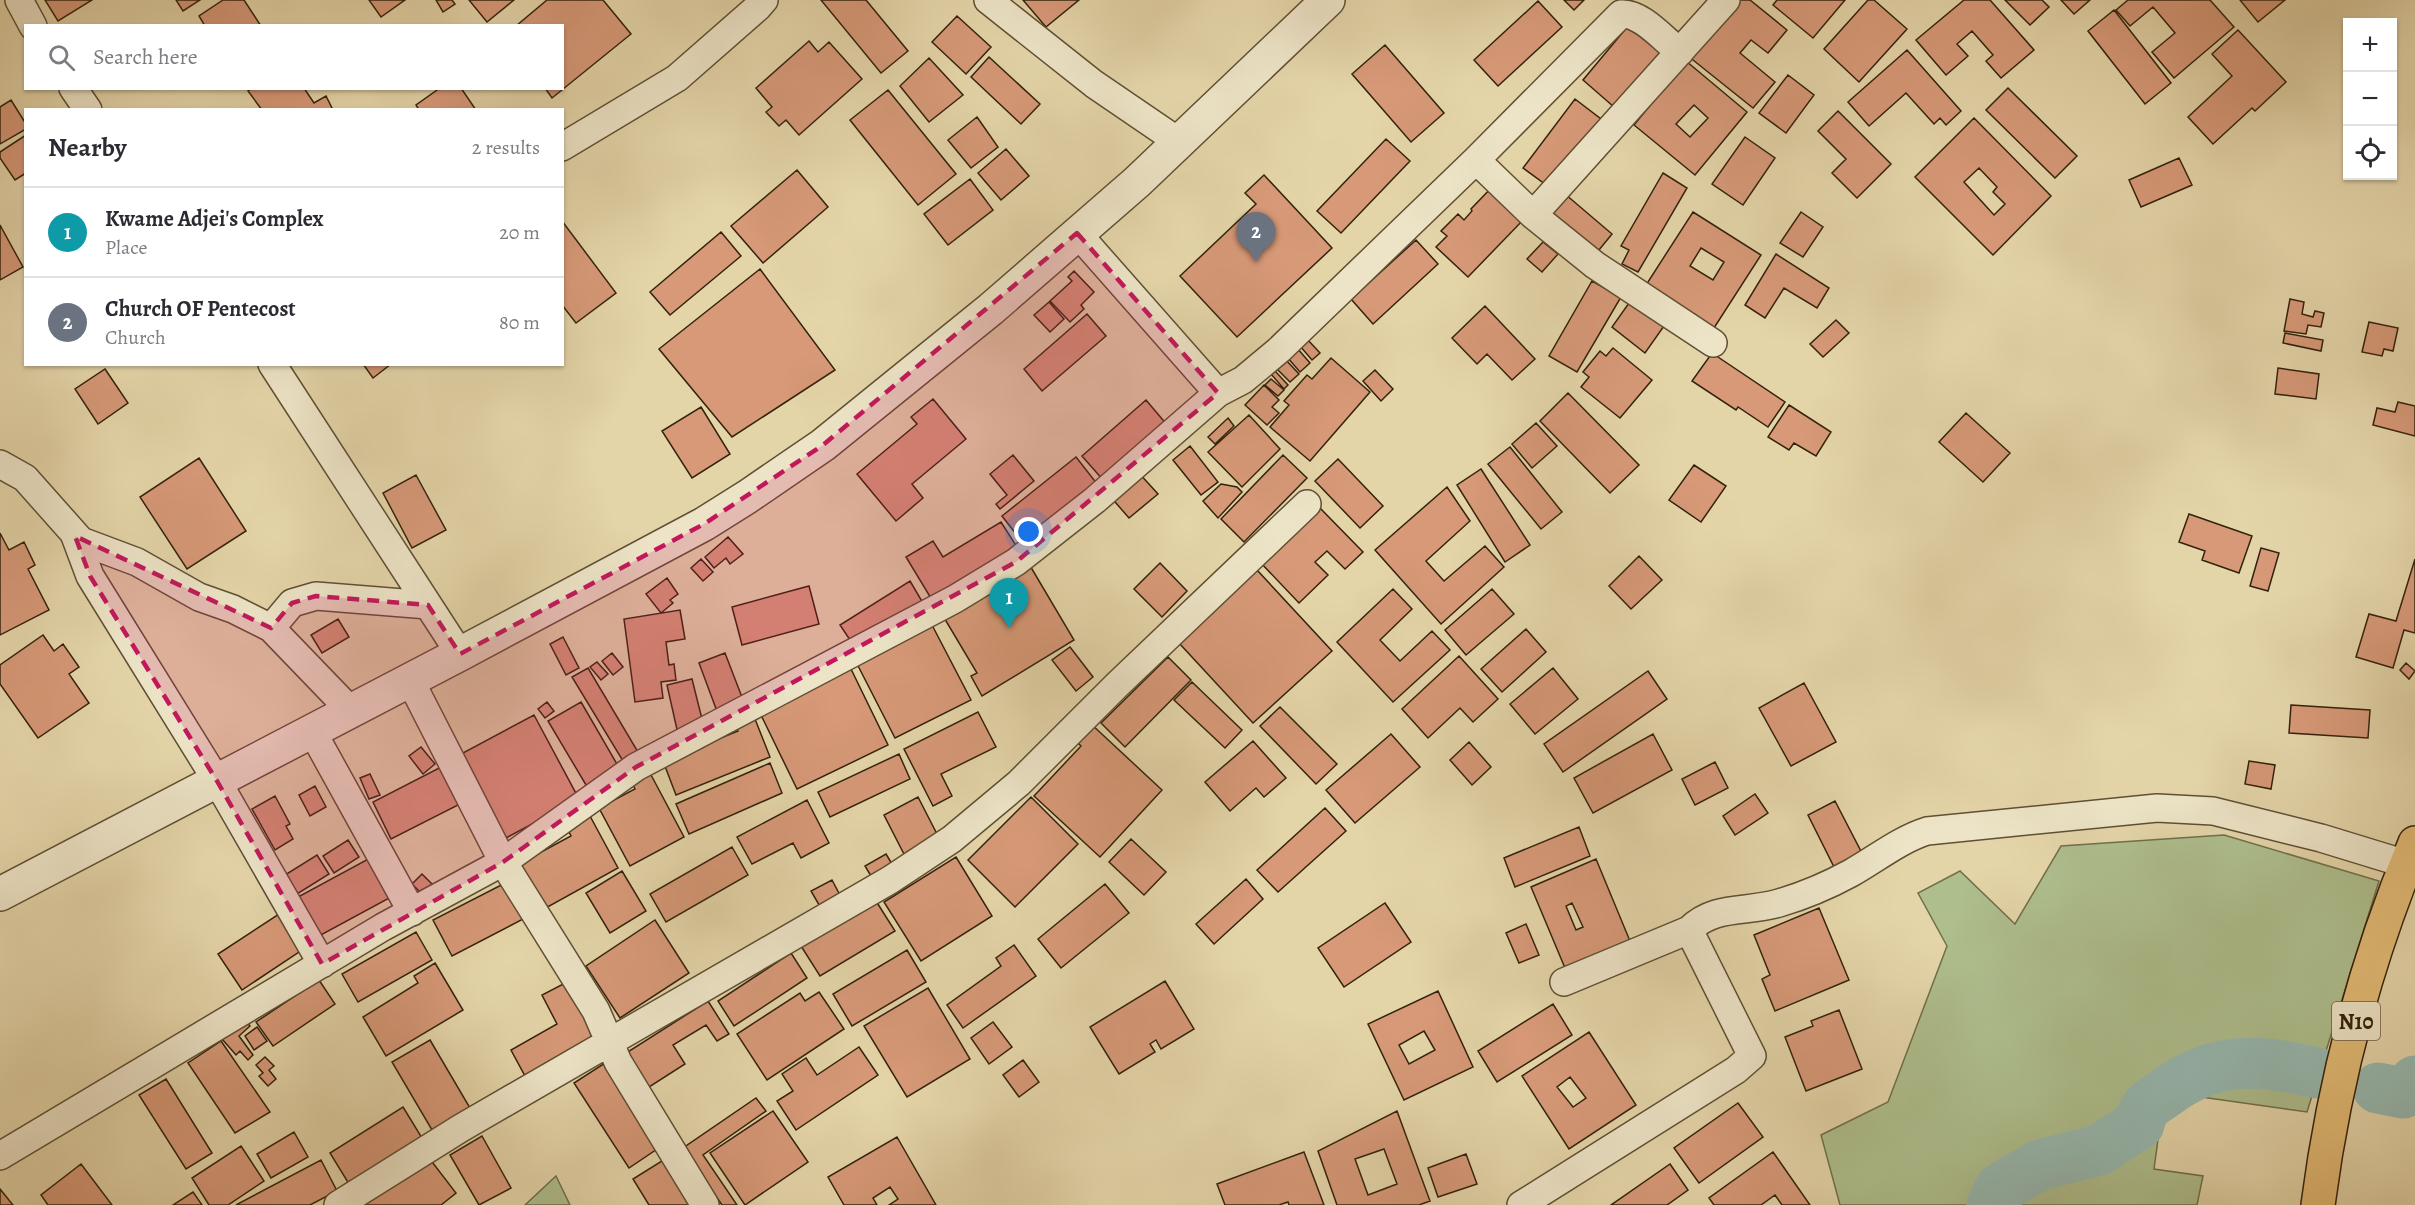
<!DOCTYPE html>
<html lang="en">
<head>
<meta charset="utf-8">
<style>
	:root { --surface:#fff; --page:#f7f7f7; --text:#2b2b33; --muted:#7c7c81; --line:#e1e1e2; --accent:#db2777 }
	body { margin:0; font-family:Alegreya,serif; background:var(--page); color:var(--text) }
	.controls { position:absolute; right:18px; top:18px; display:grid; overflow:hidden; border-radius:0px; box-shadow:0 2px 4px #0004 }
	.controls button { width:54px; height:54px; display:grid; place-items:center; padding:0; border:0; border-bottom:2px solid var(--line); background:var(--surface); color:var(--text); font:30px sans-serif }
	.you { position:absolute; left:1029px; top:532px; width:21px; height:21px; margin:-15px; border:4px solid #fff; border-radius:50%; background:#1a73e8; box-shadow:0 0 0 9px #1a73e833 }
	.badge { display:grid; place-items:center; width:39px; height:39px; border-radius:50%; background:var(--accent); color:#fff; font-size:20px; font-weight:700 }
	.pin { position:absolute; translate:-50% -50px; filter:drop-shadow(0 2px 3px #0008) }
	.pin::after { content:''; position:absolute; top:32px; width:21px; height:18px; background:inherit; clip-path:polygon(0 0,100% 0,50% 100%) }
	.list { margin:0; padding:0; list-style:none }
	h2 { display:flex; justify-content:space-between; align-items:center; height:78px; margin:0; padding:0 24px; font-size:26px }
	h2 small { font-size:20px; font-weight:400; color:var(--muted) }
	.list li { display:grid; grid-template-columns:39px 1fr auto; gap:18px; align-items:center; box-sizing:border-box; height:90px; padding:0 24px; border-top:2px solid var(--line) }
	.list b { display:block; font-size:22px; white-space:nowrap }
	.list p { margin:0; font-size:20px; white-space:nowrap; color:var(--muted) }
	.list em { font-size:20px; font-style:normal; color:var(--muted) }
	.icon { flex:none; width:33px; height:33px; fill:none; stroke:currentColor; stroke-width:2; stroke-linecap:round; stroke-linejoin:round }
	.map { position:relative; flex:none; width:2415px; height:1205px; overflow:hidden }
	.search { position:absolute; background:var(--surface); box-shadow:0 2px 4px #0004; left:24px; top:24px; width:540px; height:66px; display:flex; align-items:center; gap:15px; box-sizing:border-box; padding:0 21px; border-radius:0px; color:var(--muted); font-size:22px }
	.panel { position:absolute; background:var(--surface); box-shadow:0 2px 4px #0004; left:24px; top:108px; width:540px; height:258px; border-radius:0px }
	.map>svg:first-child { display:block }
	.green { fill:#aebe8d; stroke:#70704c; stroke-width:1.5 }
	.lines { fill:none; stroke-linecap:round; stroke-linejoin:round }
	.river { stroke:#97b8af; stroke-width:51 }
	.building { fill:#d79978; stroke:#33220c; stroke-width:1.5; fill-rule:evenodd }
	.minor-casing { stroke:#5f4f33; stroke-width:30 }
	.tertiary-casing { stroke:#5f4f33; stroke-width:36 }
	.primary-casing { stroke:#33220c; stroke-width:36 }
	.minor { stroke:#ede4c7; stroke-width:27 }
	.tertiary { stroke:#ede4c7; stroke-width:33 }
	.primary { stroke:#e2ba74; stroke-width:33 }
	.marked { fill:#c2185b; fill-opacity:0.2; stroke:#c2185b; stroke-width:4.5; stroke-dasharray:12 8; stroke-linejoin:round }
	.labels { text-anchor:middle; stroke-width:4.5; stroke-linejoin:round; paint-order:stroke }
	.shield { fill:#ede4c7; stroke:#6b5c44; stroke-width:1.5 }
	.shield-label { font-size:22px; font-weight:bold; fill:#33220c }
</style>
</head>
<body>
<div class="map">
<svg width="2415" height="1205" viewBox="0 0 2415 1205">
	<rect width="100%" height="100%" fill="#e4d5a9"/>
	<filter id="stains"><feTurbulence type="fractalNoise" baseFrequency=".00333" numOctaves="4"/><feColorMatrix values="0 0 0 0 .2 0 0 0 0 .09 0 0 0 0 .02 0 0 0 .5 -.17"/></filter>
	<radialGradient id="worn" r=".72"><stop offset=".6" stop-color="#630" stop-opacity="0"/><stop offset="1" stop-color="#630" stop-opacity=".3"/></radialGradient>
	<path class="green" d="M2224 835 2379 881 2307 1112 2194 1096 2160 1125 2154 1169 2203 1176 2197 1205H1840L1821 1135 1888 1102 1947 946 1918 893 1960 871 2015 924 2061 846Z
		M556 1176 570 1205H525Z"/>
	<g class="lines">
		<path class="river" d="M2378 1088 2403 1093 2415 1081
			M1992 1205 2000 1188 2040 1165 2099 1150 2139 1124C2144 1104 2151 1103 2168 1091 2217 1055 2260 1060 2317 1073"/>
	</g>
	<path class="building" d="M45 0H92L58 21Z
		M176 0H200L183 11Z
		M223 0H244L261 26H205L199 16Z
		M369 0H405L381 17Z
		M436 0H452L455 4 443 12Z
		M469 0H514L487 22Z
		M547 0H603L631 34 552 98 545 88H562V26H516Z
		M821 0H866L908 51 881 73Z
		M1023 0H1079L1046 27Z
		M1564 0H1584L1574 10Z
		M1734 0H1750L1787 30 1768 53 1751 40 1740 53 1775 82 1753 108 1688 56Z
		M1777 0H1845L1813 38 1773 5Z
		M1868 0H1874L1907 29 1859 82 1824 49Z
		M1964 0H1990L2034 50 2001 78 1986 61 1993 55 1972 31 1957 44 1968 56 1946 75 1916 40Z
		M2005 0H2042L2049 7 2030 25Z
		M2061 0H2090L2074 14Z
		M2128 0H2210L2234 27 2174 78 2152 52 2175 33 2153 7 2130 26 2116 10Z
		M2240 0H2285L2258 22Z
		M1538 1 1562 27 1498 86 1474 60Z
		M2114 10 2171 83 2145 104 2088 31Z
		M957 16 991 47 966 74 932 42Z
		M1633 20 1665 47 1614 107 1583 80Z
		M2238 30 2286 82 2255 111 2252 108 2213 144 2188 117 2232 76 2212 54Z
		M809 41 818 52 829 42 862 79 799 135 786 120 779 126 766 112 772 107 756 88Z
		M1385 45 1444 113 1411 142 1352 74Z
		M1907 50 1961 111 1946 125 1940 118 1934 124 1906 93 1869 126 1848 102Z
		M989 57 1040 104 1021 124 971 77Z
		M929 58 963 95 929 122 900 86Z
		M1686 61 1747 112 1695 175 1634 125ZM1694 105 1708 118 1690 137 1676 124Z
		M1788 75 1814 95 1786 133 1759 113Z
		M252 88H304L314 103 326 96 333 110H262L248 91Z
		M440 88H461L476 110H419L416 105Z
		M2008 88 2077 156 2055 178 1986 110Z
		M888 90 956 174 918 205 850 120Z
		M1575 99 1601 119 1549 187 1523 168Z
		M11 100 26 124V129L0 144V107Z
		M1838 111 1891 164 1857 198 1832 173 1846 159 1818 131Z
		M977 117 998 147 971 168 948 140Z
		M1974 118 2051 196 1993 255 1915 177ZM1979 168 1997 187 1993 192 2005 204 1994 215 1964 182Z
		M26 135V173L15 180 0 158V152Z
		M1745 137 1775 158 1743 205 1712 184Z
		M1386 139 1410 161 1341 233 1317 211Z
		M1006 149 1029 176 1001 200 978 173Z
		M2179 158 2192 185 2141 207 2129 180Z
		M797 170 828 207 763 263 731 226Z
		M1663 173 1687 188 1638 272 1622 264 1629 250 1621 246Z
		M1264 175 1332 248 1237 337 1180 276 1256 204 1245 193Z
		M970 179 993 210 948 245 924 214Z
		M1493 186 1526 217 1468 277 1436 247 1447 236 1441 231 1458 214 1464 220 1472 211 1471 209Z
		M1565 194 1612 234 1594 256 1547 216Z
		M1693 212 1761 255 1714 328 1646 285ZM1701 248 1724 262 1713 280 1690 266Z
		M1801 212 1823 227 1803 257 1780 243Z
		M562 221 616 293 576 323 562 305Z
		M0 225 23 267 0 280Z
		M721 232 741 256 670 315 650 292Z
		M1416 240 1438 264 1373 324 1351 299Z
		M1543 242 1558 254 1542 272 1527 259Z
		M1776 254 1829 288 1817 308 1784 288 1765 318 1745 305Z
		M760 269 835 370 732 437 659 349Z
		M1074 271 1094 292 1081 305 1084 309 1070 322 1050 301 1072 281 1068 277Z
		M1592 281 1621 297 1577 372 1549 356Z
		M2290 299 2304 302 2302 314 2313 317 2315 311 2324 313 2321 327 2308 325 2306 334 2284 331Z
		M1049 302 1064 319 1050 332 1034 315Z
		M1629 303 1664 326 1645 353 1612 327Z
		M1485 306 1535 359 1512 380 1487 354 1477 364 1452 338Z
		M1087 314 1106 336 1042 391 1024 369Z
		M1836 320 1849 333 1823 357 1810 344Z
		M2369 322 2398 328 2393 351 2384 349 2382 356 2362 352Z
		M2285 333 2323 340 2321 351 2283 343Z
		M1307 339 1320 353 1312 360 1300 346Z
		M1297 348 1310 363 1300 372 1287 357Z
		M1613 348 1652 380 1620 418 1581 387 1589 377 1583 372 1600 351 1606 356Z
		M1712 353 1785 402 1768 427 1738 407 1736 410 1692 381Z
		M1331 358 1370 392 1310 461 1270 427 1289 405 1284 401 1307 375 1312 379Z
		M1285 359 1299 374 1290 382 1276 368Z
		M363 364H391L373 378Z
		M2278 368 2319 374 2316 399 2275 394Z
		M105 369 128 403 98 424 75 389Z
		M1375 370 1393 389 1381 401 1363 381Z
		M1275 371 1288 385 1284 389 1271 374Z
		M1271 379 1284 390 1278 396 1265 385Z
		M1264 385 1279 400 1272 407 1279 413 1267 425 1245 405Z
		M1568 393 1639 465 1610 493 1540 421Z
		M933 399 966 439 912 484 923 498 896 521 857 474 917 424 911 417Z
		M1146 400 1168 426 1104 481 1082 456Z
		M2398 402 2415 406V436L2373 425 2377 408 2395 412Z
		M1789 405 1831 432 1816 456 1794 443 1789 450 1768 437Z
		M701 407 730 454 692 478 662 431Z
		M1966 413 2010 453 1983 482 1939 442Z
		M1249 415 1280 449 1242 487 1208 452Z
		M1228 418 1234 426 1215 444 1208 437Z
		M1536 423 1557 446 1532 468 1512 444Z
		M1190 446 1218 482 1201 495 1173 460Z
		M1510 447 1562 512 1541 529 1488 464Z
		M1013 455 1034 481 1000 509 996 504 1007 495 990 474Z
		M1283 455 1307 478 1244 542 1221 519Z
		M1076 457 1098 485 1023 543 1002 516Z
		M199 458 246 531 187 569 140 497Z
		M1338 459 1383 506 1360 528 1315 481Z
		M1694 465 1726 486 1701 522 1669 500Z
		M1481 469 1530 545 1505 562 1457 485Z
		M1137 471 1158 494 1129 518 1109 495Z
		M416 475 446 530 412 548 383 493Z
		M1221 484 1237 487 1242 492 1218 518 1203 501Z
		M1447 487 1470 521 1426 561 1444 581 1485 546 1504 567 1441 624 1375 550Z
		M1319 507 1363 552 1345 569 1327 551 1315 562 1328 575 1299 603 1260 562Z
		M2189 514 2252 536 2239 573 2202 560 2205 551 2179 542Z
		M1001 522 1017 547 932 600 906 557 933 541 943 557Z
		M0 533 9 550 24 542 35 565 28 569 49 610 0 635Z
		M728 537 743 554 730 564 726 558 714 568 705 557Z
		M2261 548 2279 553 2268 591 2250 586Z
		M1639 556 1662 580 1631 609 1609 586Z
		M701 559 713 572 703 581 691 568Z
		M2415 559V633L2404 630 2393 668 2356 657 2369 614 2396 621Z
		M1160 563 1187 591 1162 617 1134 589Z
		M1029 564 1074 640 982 696 971 676 977 673 943 616Z
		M1257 570 1332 651 1253 723 1179 643Z
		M667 578 678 594 670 600 673 603 661 613 646 594Z
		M910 581 923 603 854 646 840 625Z
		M809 586 819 624 742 645 732 607Z
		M1393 589 1412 609 1380 640 1400 661 1432 631 1450 650 1393 702 1337 642Z
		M1492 589 1514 614 1466 655 1445 630Z
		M680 610 685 639 666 642 669 665 674 664 676 680 661 682 663 698 635 702 624 619Z
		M338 619 349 637 322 653 311 635Z
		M932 625 971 700 895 738 854 658Z
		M1526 629 1546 652 1502 692 1481 669Z
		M43 635 54 651 63 644 79 667 69 674 89 703 38 738 0 684V665Z
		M563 637 579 668 566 675 550 644Z
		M1070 647 1093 677 1076 691 1052 660Z
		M612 653 623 667 613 675 602 661Z
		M725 653 745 705 718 714 699 663Z
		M1459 656 1498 699 1473 722 1460 708 1428 738 1402 709Z
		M1168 657 1191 680 1125 747 1101 723Z
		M597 662 608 674 601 680 590 667Z
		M2406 663 2415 671 2409 679 2400 670Z
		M588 668 638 752 623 761 572 677Z
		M1553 668 1578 699 1535 734 1510 704Z
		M851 669 888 745 797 789 760 713Z
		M1648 671 1667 699 1563 772 1544 744Z
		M692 679 704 727 678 734 667 685Z
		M1192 682 1242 730 1225 748 1174 700Z
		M1804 683 1836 742 1791 766 1759 708Z
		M547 702 554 711 545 718 538 709Z
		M581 702 621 771 589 790 548 721Z
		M2291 705 2370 710 2368 738 2289 733Z
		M1280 707 1337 764 1316 784 1260 726Z
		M978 712 996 747 941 774 952 796 933 806 904 749Z
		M753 714 770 757 676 795 663 761 738 731 734 722Z
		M534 715 579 799 506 838 461 754Z
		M1090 723 1162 790 1100 857 1034 796 1081 746 1075 740Z
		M1391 734 1420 767 1355 823 1326 790Z
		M1653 734 1672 770 1593 813 1574 778Z
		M1253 741 1286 778 1264 797 1256 788 1230 811 1205 782Z
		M1469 742 1491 767 1472 785 1450 760Z
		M421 747 435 764 423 774 409 756Z
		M899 754 910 779 830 817 818 792Z
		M2249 761 2275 765 2271 789 2245 784Z
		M1715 762 1728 788 1695 805 1682 779Z
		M770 763 782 793 689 834 676 804Z
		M445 765 464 802 391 839 373 802Z
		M650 773 684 837 630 866 599 808 635 789 632 783Z
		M370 774 380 795 369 799 360 778Z
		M315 786 326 807 310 816 299 795Z
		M1755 794 1768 813 1735 835 1723 816Z
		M275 796 290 824 286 826 293 839 275 850 252 809Z
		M918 797 939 838 905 856 884 815Z
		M1031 797 1078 844 1015 907 968 860Z
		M807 800 829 843 801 858 793 843 752 864 737 837Z
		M1835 801 1865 859 1837 873 1808 815Z
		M1325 808 1346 831 1278 892 1257 870Z
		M590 816 618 868 544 909 519 864 571 836 567 828Z
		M1579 827 1590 856 1515 887 1504 858Z
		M1131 839 1166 872 1144 895 1109 862Z
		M348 840 359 857 334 873 323 856Z
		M732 847 748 875 666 922 650 894Z
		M886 854 895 869 874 881 865 866Z
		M317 855 329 874 297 894 285 875Z
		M372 857 393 896 319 936 298 897Z
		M956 857 992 916 921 961 884 902Z
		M1596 859 1630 941 1565 968 1531 887ZM1572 903 1583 927 1576 930 1566 906Z
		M622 871 646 911 610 933 586 893Z
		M422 874 432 884 422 894 412 884Z
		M1246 879 1263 899 1214 944 1196 924Z
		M832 880 842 899 822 910 811 891Z
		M509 881 527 917 452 956 433 920Z
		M1105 884 1129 913 1061 968 1038 939Z
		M876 901 895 931 820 976 801 946Z
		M1385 903 1411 942 1344 987 1318 948Z
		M1819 908 1849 980 1775 1011 1762 979 1770 975 1754 935Z
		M279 914 302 950 242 990 218 954Z
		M655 920 689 973 620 1018 586 966Z
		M1526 924 1539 955 1519 963 1506 933Z
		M416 932 432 960 358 1002 342 974Z
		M1014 945 1036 976 963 1028 947 1005 1001 966 996 958Z
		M907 950 926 982 852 1026 833 994Z
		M791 953 807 978 734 1026 718 1001Z
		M435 963 463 1010 386 1056 363 1017 418 983 414 976Z
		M319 980 335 1004 273 1046 256 1022Z
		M571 980 601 1034 525 1076 511 1050 557 1024 542 995Z
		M1165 981 1194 1029 1161 1049 1156 1040 1150 1044 1155 1052 1119 1074 1090 1027Z
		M928 988 970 1059 907 1097 864 1026Z
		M1438 991 1473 1067 1404 1100 1368 1024ZM1424 1031 1435 1050 1409 1064 1399 1045Z
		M819 992 844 1029 767 1080 737 1034 800 993 805 1001Z
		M708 1001 729 1034 717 1041 706 1025 673 1045 685 1064 646 1089 623 1055Z
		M1553 1004 1572 1035 1497 1082 1478 1051Z
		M1839 1010 1862 1069 1806 1091 1785 1037 1813 1026 1811 1021Z
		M243 1018 250 1026 239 1036 253 1055 248 1060 240 1051 236 1055 222 1039Z
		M993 1022 1012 1047 989 1064 971 1038Z
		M257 1027 267 1041 254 1050 245 1036Z
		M1589 1032 1636 1105 1569 1149 1522 1076ZM1570 1077 1586 1098 1573 1107 1557 1087Z
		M430 1040 470 1108 432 1130 392 1062Z
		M221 1041 270 1112 235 1133 188 1063Z
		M859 1047 878 1075 796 1130 777 1101 793 1091 782 1074 806 1058 817 1075Z
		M265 1057 274 1066 269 1070 276 1079 268 1086 259 1076 263 1073 256 1065Z
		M1023 1060 1039 1082 1019 1097 1003 1075Z
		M608 1061 663 1145 629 1168 574 1083Z
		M166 1079 212 1153 186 1169 139 1095Z
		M756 1098 766 1111 703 1155 737 1205H722L683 1148Z
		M1738 1103 1763 1137 1699 1183 1674 1148Z
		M403 1107 422 1138 349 1184 330 1153Z
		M773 1111 808 1162 745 1205 710 1153Z
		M1397 1111 1430 1201 1419 1205H1337L1318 1151ZM1384 1149 1397 1184 1368 1195 1355 1159Z
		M294 1132 308 1157 271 1178 257 1154Z
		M482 1136 511 1188 479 1205 450 1155Z
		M897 1137 936 1205H889L898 1199 890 1187 873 1198 877 1205H844L828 1177Z
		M241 1146 264 1181 228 1205H209L192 1178Z
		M1304 1152 1324 1205H1289L1288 1202 1279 1205H1225L1217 1184Z
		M1773 1152 1810 1205H1782L1775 1195 1761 1205H1714L1709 1198Z
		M426 1154 456 1193 441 1205H365L363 1203Z
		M1466 1154 1477 1184 1438 1197 1428 1168Z
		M665 1159 694 1205H649L633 1179Z
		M321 1160 337 1191 310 1205H236Z
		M81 1164 112 1205H48L41 1195Z
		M1670 1164 1688 1190 1667 1205H1611Z
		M0 1189 13 1205H0Z
		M193 1192 202 1205H173Z"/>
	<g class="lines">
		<g class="minor-casing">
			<path id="minor" d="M19 0 33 26
				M988 0 1094 84 1179 142
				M73 88 88 110
				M562 147 677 78 758 7 764 0
				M1476 160 1533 215 1595 265 1713 343
				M1533 215 1726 0
				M1077 233 1218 393
				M272 364 460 654
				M0 464 25 478 81 541 137 562 199 597 233 609 271 628 351 711
				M75 536 90 576 217 781 322 964
				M271 628 292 603 316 596 428 605
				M410 680 503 862 596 1011 618 1062 705 1205
				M312 731 412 912
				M1564 982 1689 930C1715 904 1747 913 1779 903 1803 896 1829 885 1851 873 1876 859 1899 840 1927 831L2157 808 2213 811 2321 838 2406 864
				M0 1156 383 927 503 862 636 767 955 599 1016 562 1095 500 1218 393 1243 380 1279 350 1476 160 1621 14C1641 12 1664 40 1680 52
				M338 1205 461 1128 890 880 952 839 1019 783 1118 684 1307 504
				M1521 1205 1736 1070 1752 1056 1689 930"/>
		</g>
		<g class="tertiary-casing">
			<path id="tertiary" d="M0 894 460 654 704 524 747 497 823 445 991 309 1137 182 1328 0"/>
		</g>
		<g class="primary-casing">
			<path id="primary" d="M2318 1205C2334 1081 2367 958 2415 843"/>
		</g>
		<use href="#minor" class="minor"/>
		<use href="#tertiary" class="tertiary"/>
		<use href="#primary" class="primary"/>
	</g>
	<path class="marked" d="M1077 233 1218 393 1016 562 636 767 503 862 322 964 217 781 90 576 75 536 271 628 292 603 316 596 428 605 460 654 704 524 823 445Z"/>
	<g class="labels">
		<rect class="shield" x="2332" y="1002" width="48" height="38" rx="4.5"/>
		<g class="shield-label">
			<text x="2356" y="1029">N10</text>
		</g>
	</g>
	<rect width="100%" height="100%" filter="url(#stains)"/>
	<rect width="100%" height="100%" fill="url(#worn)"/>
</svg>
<div class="controls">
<button>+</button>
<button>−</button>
<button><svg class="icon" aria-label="locate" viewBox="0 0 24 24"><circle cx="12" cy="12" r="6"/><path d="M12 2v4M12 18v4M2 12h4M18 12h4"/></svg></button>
</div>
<div class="you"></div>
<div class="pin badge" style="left:1009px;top:628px;background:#0f9aa8">1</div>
<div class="pin badge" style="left:1256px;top:262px;background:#6b7280">2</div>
<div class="search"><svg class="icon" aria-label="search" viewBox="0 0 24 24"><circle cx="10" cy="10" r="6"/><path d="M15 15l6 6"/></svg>Search here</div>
<section class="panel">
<h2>Nearby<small>2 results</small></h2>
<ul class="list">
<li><span class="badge" style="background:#0f9aa8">1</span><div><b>Kwame Adjei's Complex</b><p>Place</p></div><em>20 m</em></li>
<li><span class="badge" style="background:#6b7280">2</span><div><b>Church OF Pentecost</b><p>Church</p></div><em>80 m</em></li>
</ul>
</section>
</div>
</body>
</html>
